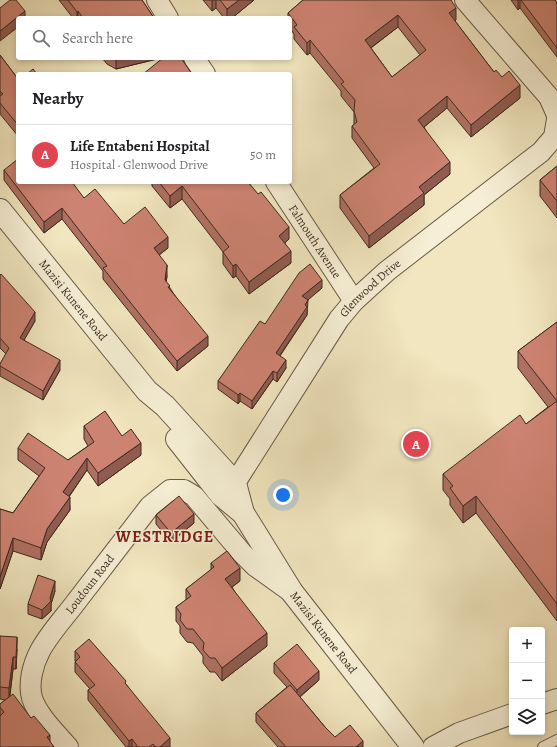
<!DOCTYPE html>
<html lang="en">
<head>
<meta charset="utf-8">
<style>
	:root { --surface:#fff; --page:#f2f2f2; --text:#202124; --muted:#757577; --line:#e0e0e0; --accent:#2563eb }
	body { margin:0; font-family:Alegreya,serif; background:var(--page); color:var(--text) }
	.controls { position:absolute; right:12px; bottom:12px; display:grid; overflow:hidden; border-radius:4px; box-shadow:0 2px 6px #0003 }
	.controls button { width:36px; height:36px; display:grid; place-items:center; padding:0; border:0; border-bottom:1px solid var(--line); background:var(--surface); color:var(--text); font:20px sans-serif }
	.you { position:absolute; left:283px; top:495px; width:14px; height:14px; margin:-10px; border:3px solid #fff; border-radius:50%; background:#1a73e8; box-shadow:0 0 0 6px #1a73e833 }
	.badge { display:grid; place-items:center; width:26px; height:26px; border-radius:50%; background:var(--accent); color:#fff; font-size:13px; font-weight:700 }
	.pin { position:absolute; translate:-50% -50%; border:2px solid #fff; box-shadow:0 1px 4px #0006 }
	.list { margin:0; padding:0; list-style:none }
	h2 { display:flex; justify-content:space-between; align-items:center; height:52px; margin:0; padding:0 16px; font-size:17px }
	h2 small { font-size:13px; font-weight:400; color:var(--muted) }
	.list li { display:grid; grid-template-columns:26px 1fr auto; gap:12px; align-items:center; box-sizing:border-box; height:60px; padding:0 16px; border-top:1px solid var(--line) }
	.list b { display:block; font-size:15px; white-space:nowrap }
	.list p { margin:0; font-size:13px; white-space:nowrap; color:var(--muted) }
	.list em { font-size:13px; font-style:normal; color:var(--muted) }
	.icon { flex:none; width:22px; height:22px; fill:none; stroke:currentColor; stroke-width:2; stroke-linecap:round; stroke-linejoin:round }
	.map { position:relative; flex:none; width:557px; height:747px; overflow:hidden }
	.search { position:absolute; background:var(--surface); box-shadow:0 2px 6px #0003; left:16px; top:16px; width:276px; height:44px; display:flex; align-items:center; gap:10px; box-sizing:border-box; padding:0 14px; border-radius:4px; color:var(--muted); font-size:15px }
	.panel { position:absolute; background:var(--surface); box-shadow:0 2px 6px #0003; left:16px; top:72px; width:276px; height:112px; border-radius:4px }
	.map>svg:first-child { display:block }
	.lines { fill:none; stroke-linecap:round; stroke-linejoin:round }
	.service-casing { stroke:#685948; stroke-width:12 }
	.minor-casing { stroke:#685948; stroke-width:22 }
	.tertiary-casing { stroke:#685948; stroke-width:24 }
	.service { stroke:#f6efd5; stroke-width:10 }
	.minor { stroke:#f6efd5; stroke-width:20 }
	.tertiary { stroke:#f6efd5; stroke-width:22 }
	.wall { fill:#b07162; stroke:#3b2a21; fill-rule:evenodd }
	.shaded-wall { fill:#905c50; stroke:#3b2a21 }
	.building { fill:#cd8372; stroke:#3b2a21; fill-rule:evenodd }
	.labels { text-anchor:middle; stroke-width:3; stroke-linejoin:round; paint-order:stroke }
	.street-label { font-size:12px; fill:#3b2a21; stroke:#f6efd5 }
	.district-label { font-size:16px; font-weight:bold; letter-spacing:1px; fill:#7a1f14; stroke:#f6efd5 }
</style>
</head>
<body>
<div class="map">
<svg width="557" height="747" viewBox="0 0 557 747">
	<rect width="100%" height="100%" fill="#f1e6bf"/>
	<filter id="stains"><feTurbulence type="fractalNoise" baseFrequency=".005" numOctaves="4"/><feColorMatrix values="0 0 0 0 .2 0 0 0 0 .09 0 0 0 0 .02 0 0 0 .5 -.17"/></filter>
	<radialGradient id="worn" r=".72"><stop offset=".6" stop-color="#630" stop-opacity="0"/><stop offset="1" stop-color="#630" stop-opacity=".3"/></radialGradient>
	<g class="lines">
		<g class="service-casing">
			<path id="service" d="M543 747 557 740"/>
		</g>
		<g class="minor-casing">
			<g id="minor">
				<path d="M157 0 168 18"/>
				<path d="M465 0 549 97 557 115"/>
				<path d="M0 1 2 0"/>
				<path d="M194 58 205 74"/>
				<path id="s1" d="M276 182 354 301"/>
				<path id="s2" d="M224 493 235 483 339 319 354 301 387 271 541 152 554 137 557 119"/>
				<path d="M542 704 557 699"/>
				<path id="s3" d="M68 747C56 733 38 716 32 698 28 683 33 664 40 651 49 634 64 618 76 602 101 570 125 538 150 506L170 490H184L194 496 242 553 255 566 290 591"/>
				<path d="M433 747 459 733 512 714"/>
			</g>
		</g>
		<g class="tertiary-casing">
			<g id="tertiary">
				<path id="s4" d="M0 210 147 391 165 406 235 483 243 513 292 592 413 747"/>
				<path d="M177 439 221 495 243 513"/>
			</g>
		</g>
		<use href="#service" class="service"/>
		<use href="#minor" class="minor"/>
		<use href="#tertiary" class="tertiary"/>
	</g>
	<path class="wall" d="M59 0H142L154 18H73Z
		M203 0H254L232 18H224L216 8 212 11Z
		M303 0 456 20 455 21 494 72 502 77 520 98 471 137 447 108 424 127 450 174 424 195V205L369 248 340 208V195L374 168 352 138V126L354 124V112L341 96V91L310 53 307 55 294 39V34L290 28V18H288V13ZM398 27 420 55 392 77 371 48Z
		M511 0H555L557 3V57L520 8 518 10Z
		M0 55 18 79V136L0 114Z
		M102 58H161L116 69 107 64Z
		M557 166V218L540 196V180Z
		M4 170 84 198 124 224 168 248 159 255 167 276 166 282 170 288 208 346 177 371 103 279V271L62 219 44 233 4 180Z
		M152 182H248L289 239 285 243 291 263 249 294 236 276 233 278 223 264V252L182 199 170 208 152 186Z
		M0 275 35 321 24 340 60 370 43 400 0 376V364L6 354 0 348Z
		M322 288 307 300V315L280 356 286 368 277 382 273 379 252 409 240 401 238 404 237 403 218 389V381L265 324Z
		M557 322V621L476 513 463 523 450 505V499L443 490V474L526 424 548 407 518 368V351Z
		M84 426 122 436 141 455 98 486 87 470 69 497 70 510 47 542 41 560 13 551 0 589V509L13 513 39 476 18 460V448L68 460 88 446 84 439Z
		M156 515 194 523 171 542 156 524Z
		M211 563 240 581 232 587 267 646 222 681 215 672H210L203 663V656L193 643 187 642 180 633V626L176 621V607L186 600V589L211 570Z
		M55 591 51 604V611L42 619 28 614V604Z
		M0 636 17 649 16 669H13L10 696 0 747V704L5 700 0 699Z
		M75 651 126 684 170 747H126L88 700V690L90 689 75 672V662L76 661H75Z
		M274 663 319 680 300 697 325 727 335 737 363 747H278L256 722V713L287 687 274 673Z"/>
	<path class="shaded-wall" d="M212 0H216V8L212 11Z
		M239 0H254L232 18H227V9Z
		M518 0H520V8L518 10Z
		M456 8V20L449 26V13Z
		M25 11V18H18V27L0 41V31Z
		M78 11V18H77V12Z
		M398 15V27L365 52V40Z
		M310 40V53L307 55V43Z
		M116 58H161L116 69Z
		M520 85V98L471 137V125Z
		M447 96V108L418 132V120Z
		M450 162V174L424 195V205L369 248V236L419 187Z
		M182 186V199L170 208V196Z
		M62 208V219L44 233V222Z
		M289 227V239L279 248V236Z
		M168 237V248L154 259V248Z
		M291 251V263L249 294V282Z
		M236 264V276L233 278V266Z
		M167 265V276L165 291V280Z
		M322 280V288L302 305V296Z
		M308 300 307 315 276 361V353Z
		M35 312V321L20 347V338Z
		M208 336V346L177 371V361Z
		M60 360V370L43 400V391Z
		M286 360V368L277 382V373Z
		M273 371V379L252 409V401Z
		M240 393V401L238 404V395Z
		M141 443V455L98 486V473Z
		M87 458V470L63 505V492Z
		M476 496V513L463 523V506Z
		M70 497V510L47 542 41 560V548L47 529Z
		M194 514V523L171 542V533Z
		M13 538V551L0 589V577Z
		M240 568V581L225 592V579Z
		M55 581V591L51 604V611L42 619V610L50 598Z
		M267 633V646L222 681V668Z
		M17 637V649L16 669V657Z
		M13 657V669L9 700V688Z
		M319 671V680L297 699V690Z
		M50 735V747L47 737Z
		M170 738V747H160Z
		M132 739V747H129V741Z
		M363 741V747H356Z"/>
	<path class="building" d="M10 0H16L25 11 0 31V8Z
		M68 0H142L154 18H83L78 11 77 12Z
		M220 0H239L227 9Z
		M303 0H451L456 8 449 13 494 72 496 70 502 77 509 71 520 85 471 125 447 96 418 120 450 162 419 187 424 193 369 236 340 195 380 164 352 126 357 122 354 111 355 100 341 84 344 82 310 40 307 43 294 27 297 25 288 13ZM398 15 426 50 392 77 365 40Z
		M521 0H555L557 3V48Z
		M0 55 18 79V125L0 103V96L3 94 0 91Z
		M163 58H181L192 74H143Z
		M33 69 37 74H27Z
		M18 159V182H72L84 198 95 189 124 224 145 207 168 237 154 248 167 265 165 280 170 286 168 287 208 336 177 361 103 268 107 266 62 208 44 222 4 170Z
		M557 166V201L540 180Z
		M159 182H248L258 194 261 192 289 227 279 236 291 251 249 282 236 264 233 266 223 252 229 247 182 186 170 196Z
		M310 264 322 280 302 296 308 300 305 305 307 307 276 353 286 360 277 373 273 371 252 401 240 393 238 395 237 394 218 381 260 321 265 324 299 273Z
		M1 274 35 312 20 338 60 360 43 391 0 366V364L9 348 0 338V275Z
		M557 322V604L476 496 463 506 450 488 453 486 443 474 520 415 526 424 557 401 518 351Z
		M105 411 122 436 131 429 141 443 98 473 87 458 63 492 70 497 47 529 41 548 13 538 0 577V509L13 513 45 468 18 448 28 433 68 460 94 442 84 426Z
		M179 496 194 514 171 533 156 515Z
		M227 551 240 568 225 579 267 633 222 668 215 658H210L203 650 204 643 193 629H187L180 620 181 614 176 607 191 596 186 589 214 567 211 563Z
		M38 575 55 581 50 598 51 601 42 610 28 604Z
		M0 636 17 637 16 657H13L9 688 0 687Z
		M89 639 126 681 125 683 170 738 160 747H156L153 744 149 747H138L132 739 129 741 88 690 95 685 75 662 80 657 75 651Z
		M297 644 319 671 297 690 274 663Z
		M290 685 325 727 335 737 350 725 363 741 356 747H286L256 713Z
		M13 694 31 718 34 716 50 735 47 737 54 747H0V716L4 712 0 707V704Z"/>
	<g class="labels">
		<g class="street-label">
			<text dy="4" stroke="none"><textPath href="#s1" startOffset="71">Falmouth Avenue</textPath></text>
			<text dy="4" stroke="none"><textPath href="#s2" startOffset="253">Glenwood Drive</textPath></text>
			<text dy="4" stroke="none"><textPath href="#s4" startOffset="116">Mazisi Kunene Road</textPath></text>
			<text dy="4" stroke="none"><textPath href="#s3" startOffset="193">Loudoun Road</textPath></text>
			<text dy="4" stroke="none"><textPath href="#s4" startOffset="536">Mazisi Kunene Road</textPath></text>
		</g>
		<g class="district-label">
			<text x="165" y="542">WESTRIDGE</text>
		</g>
	</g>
	<rect width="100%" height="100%" filter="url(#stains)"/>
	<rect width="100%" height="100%" fill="url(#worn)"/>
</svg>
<div class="controls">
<button>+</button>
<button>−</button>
<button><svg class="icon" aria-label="layers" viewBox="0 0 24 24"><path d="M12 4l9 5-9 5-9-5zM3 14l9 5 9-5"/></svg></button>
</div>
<div class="you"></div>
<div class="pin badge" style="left:416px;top:444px;background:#e0444e">A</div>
<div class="search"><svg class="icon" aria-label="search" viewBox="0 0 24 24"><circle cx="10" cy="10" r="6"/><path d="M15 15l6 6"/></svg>Search here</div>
<section class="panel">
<h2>Nearby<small></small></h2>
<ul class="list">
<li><span class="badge" style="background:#e0444e">A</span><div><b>Life Entabeni Hospital</b><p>Hospital · Glenwood Drive</p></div><em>50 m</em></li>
</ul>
</section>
</div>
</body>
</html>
